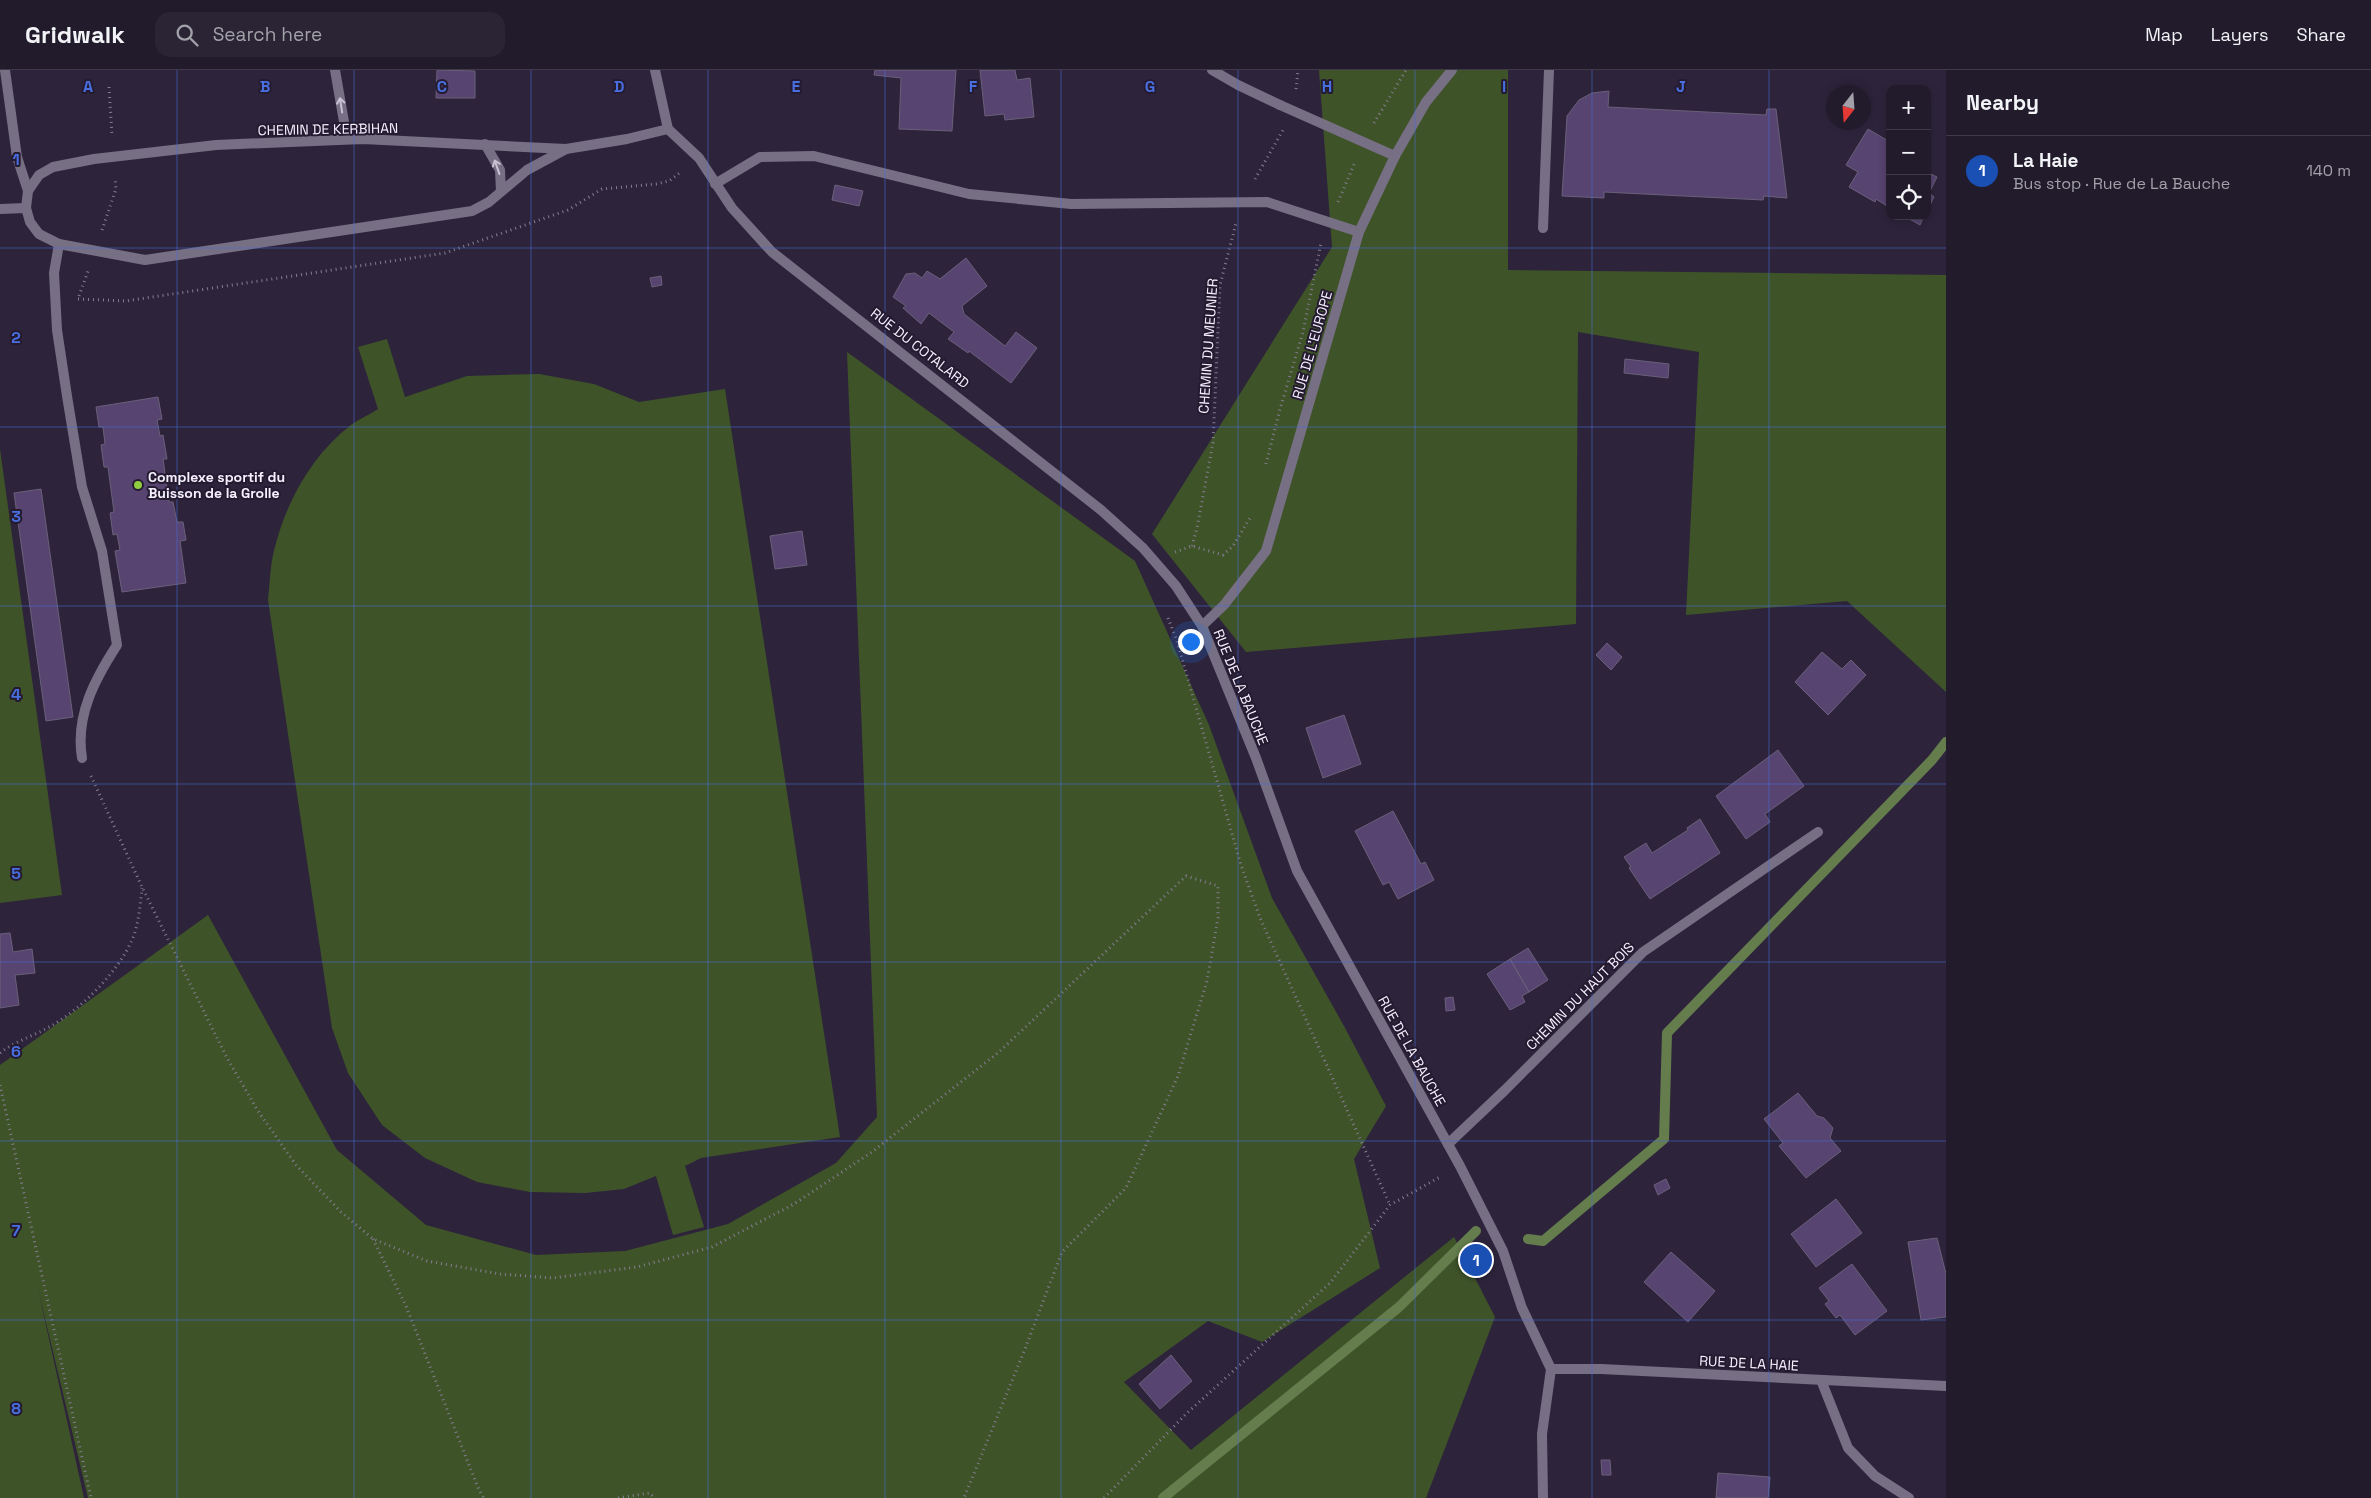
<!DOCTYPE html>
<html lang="en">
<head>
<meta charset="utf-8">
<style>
	:root { --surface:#221b2c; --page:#2a2434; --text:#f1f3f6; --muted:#a2a1a9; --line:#3f3948; --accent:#2563eb }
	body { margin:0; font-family:"Space Grotesk",sans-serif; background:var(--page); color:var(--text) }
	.controls { position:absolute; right:15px; top:15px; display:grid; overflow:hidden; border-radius:10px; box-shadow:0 2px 8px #0003 }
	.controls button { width:45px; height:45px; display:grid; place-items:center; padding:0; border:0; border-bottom:1px solid var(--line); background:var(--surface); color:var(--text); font:25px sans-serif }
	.compass { position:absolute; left:1826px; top:15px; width:45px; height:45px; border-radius:50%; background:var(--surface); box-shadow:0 2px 8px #0003; rotate:197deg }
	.you { position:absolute; left:1190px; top:571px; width:18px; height:18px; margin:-12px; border:4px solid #fff; border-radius:50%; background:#1a73e8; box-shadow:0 0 0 8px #1a73e833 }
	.badge { display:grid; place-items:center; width:32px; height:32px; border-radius:50%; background:var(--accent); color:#fff; font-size:16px; font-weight:700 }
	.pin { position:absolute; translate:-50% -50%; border:2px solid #fff; box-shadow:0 1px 5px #0006 }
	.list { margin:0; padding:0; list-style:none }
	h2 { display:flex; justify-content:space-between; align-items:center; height:65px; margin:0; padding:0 20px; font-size:21px }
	h2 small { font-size:16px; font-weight:400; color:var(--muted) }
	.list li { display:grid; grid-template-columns:32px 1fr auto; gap:15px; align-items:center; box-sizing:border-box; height:70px; padding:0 20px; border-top:1px solid var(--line) }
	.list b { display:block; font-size:19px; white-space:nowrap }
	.list p { margin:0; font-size:16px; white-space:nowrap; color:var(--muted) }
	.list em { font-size:16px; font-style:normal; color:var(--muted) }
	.icon { flex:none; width:28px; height:28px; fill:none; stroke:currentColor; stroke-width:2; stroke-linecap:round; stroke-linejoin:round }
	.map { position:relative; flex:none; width:1946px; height:1428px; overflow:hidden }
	header { display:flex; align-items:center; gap:30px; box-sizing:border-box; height:70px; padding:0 25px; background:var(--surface); border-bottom:1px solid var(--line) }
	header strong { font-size:24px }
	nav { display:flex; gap:28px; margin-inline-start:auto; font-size:18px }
	.search { width:350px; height:45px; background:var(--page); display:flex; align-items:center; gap:12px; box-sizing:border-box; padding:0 18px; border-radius:15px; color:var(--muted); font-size:19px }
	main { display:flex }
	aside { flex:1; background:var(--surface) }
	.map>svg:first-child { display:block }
	.green { fill:#3f5329 }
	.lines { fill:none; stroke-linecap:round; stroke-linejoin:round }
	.stream { stroke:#657d4d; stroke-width:10 }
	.building { fill:#574471; stroke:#6a607a }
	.path { stroke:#847d91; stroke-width:3; stroke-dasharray:1 4; stroke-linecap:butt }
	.service { stroke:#776f84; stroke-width:10 }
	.minor { stroke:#776f84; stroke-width:10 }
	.tertiary { stroke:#776f84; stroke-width:10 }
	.oneway { stroke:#c9c2d4 }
	.grid { fill:none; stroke:#486ee0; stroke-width:1; stroke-opacity:0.55 }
	.poi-dot { fill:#90cd40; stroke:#241b30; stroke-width:2 }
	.labels { text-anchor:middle; stroke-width:4; stroke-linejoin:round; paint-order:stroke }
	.street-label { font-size:14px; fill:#f5efff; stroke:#241b30 }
	.poi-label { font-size:14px; font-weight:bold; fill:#f5efff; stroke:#241b30; text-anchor:start }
	.grid-label { font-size:16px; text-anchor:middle; font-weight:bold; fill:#486ee0; stroke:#241b30; stroke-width:4; stroke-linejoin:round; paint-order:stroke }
</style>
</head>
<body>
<header>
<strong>Gridwalk</strong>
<div class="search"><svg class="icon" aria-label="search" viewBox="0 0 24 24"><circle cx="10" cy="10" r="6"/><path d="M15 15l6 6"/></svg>Search here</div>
<nav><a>Map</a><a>Layers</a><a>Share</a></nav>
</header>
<main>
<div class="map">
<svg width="1946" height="1428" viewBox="0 0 1946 1428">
	<rect width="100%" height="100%" fill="#2d243b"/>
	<path class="green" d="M1319 0H1508V200L1946 205V622L1847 531 1686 545 1699 282 1578 262 1576 554 1246 582 1152 464 1332 177Z
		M387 269 405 327 467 306 539 304 594 314 639 332 725 319 840 1067 701 1088 685 1096 704 1157 673 1165 656 1106 624 1119 585 1123 530 1122 477 1112 425 1088 382 1055 348 1003 332 958 268 530C270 513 270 494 275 477 287 430 312 385 351 355 359 349 369 345 378 339L358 277Z
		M847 282 1135 491 1209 655 1272 828 1344 956 1386 1036 1354 1089 1380 1198 1262 1272 1208 1251 1124 1312 1191 1380 1454 1167 1495 1247 1426 1428H88L38 1219 84 1428H0V995L208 845 337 1080 426 1155 536 1185 625 1181 728 1154 836 1093 877 1047Z
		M0 379 62 825 0 833Z"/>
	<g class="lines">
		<path class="stream" d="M1528 1169 1543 1171 1664 1069 1667 963 1932 690 1946 672
			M1163 1428 1399 1237 1476 1161"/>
	</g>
	<path class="building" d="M437 0 475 1V28H436Z
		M875 0H956L952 61 899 59 901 8 874 5Z
		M980 0H1015L1017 10 1030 8 1034 47 1005 50 1004 44 985 46Z
		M1609 21 1608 37 1766 45 1767 39H1776L1787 128 1764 126 1763 130 1604 122V128L1562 126 1567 46 1579 30 1592 23Z
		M1868 59 1890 72V138L1876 129 1875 132 1849 117 1858 102 1846 95Z
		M1927 102 1937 107 1929 123 1934 127 1927 141Z
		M835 115 863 121 859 136 832 130Z
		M1904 146H1924L1920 155Z
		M966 188 987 216 962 236 964 244 1005 276 1016 262 1037 278 1011 313 969 281 968 283 948 269 954 262 929 243 921 254 903 238 906 236 893 227 906 204 915 203 922 208 927 201 940 209Z
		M661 206 662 215 652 217 650 208Z
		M1625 289 1669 294 1668 308 1624 303Z
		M158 327 162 349 157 350 160 366 163 365 167 389H163L169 432H173L177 452H183L186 470 180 471 186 513 122 522 115 481 120 480 117 464 113 465 110 443 114 442 108 397H104L101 375 105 374 103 357H99L96 337Z
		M41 419 73 647 46 651 14 423Z
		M802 461 807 495 775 499 770 466Z
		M1607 573 1622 587 1611 600 1596 585Z
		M1822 582 1842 599 1851 590 1866 605 1828 645 1795 612Z
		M1344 645 1361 694 1323 708 1306 658Z
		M1778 680 1804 716 1765 744 1770 752 1746 769 1716 726Z
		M1393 741 1421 794 1425 792 1434 810 1398 829 1389 812 1383 815 1355 761Z
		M1700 749 1720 783 1650 829 1629 798 1631 797 1624 787 1646 773 1652 783 1688 760 1687 758Z
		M10 863 13 882 32 879 35 903 15 905 19 935 0 938V864Z
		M1528 878 1548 910 1529 922 1510 889Z
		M1510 889 1529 922 1522 926 1525 932 1510 940 1487 904Z
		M1453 927 1455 940 1446 941 1445 928Z
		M1798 1023 1817 1046 1824 1048 1833 1058 1830 1068 1841 1081 1806 1108 1779 1076 1783 1073 1764 1049Z
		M1666 1109 1670 1118 1658 1125 1654 1115Z
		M1836 1129 1862 1163 1816 1197 1791 1164Z
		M1937 1168 1946 1204V1247L1921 1250 1908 1172Z
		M1671 1182 1715 1221 1688 1252 1644 1212Z
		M1852 1194 1887 1241 1855 1265 1840 1245 1836 1248 1825 1234 1829 1231 1819 1218Z
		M1171 1285 1192 1311 1160 1339 1139 1314Z
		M1601 1390H1610L1611 1405H1602Z
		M1718 1403 1770 1407 1768 1428H1716Z"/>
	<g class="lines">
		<path class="path" d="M109 17 112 65
			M1296 19 1298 0
			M1374 53 1406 0
			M1255 109 1283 60
			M1338 132 1355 92
			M102 160 116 119 115 108
			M79 226 88 201
			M78 229 126 231 445 183 568 140 602 119 656 114 669 111 682 101
			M1266 394 1280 339 1303 262 1321 173
			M1192 476 1197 458 1213 373 1220 215 1236 153
			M1175 482 1192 476 1223 485 1233 476 1250 448
			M1168 548 1177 571 1241 795 1260 848 1390 1135
			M91 706 142 817 227 988 258 1041 296 1095 341 1142 373 1169 427 1191 500 1204 553 1208 637 1197 712 1177 794 1134 872 1082 999 982 1186 806 1218 816V848L1207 911 1178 1006 1126 1118 1062 1182 1025 1279 964 1428
			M0 983C15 971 34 966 51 956 81 939 118 902 132 870 139 854 140 835 142 818
			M0 1015 91 1428
			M373 1169 406 1236 479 1420 484 1428
			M618 1428 650 1423 654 1428
			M1104 1428 1186 1344 1330 1213 1390 1135 1440 1107"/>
		<path class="service" d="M5 0 17 87 28 121
			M335 0 347 69
			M1280 35 1395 86
			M566 79 627 69 668 59
			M715 114 760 87 814 86 969 124 1071 134 1267 132 1359 162
			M0 139 26 138
			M1543 158 1549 0
			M59 174 54 203 57 260 67 326 82 417 102 481 117 575C95 609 75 646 82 688
			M1448 1074 1505 1020 1643 882 1818 762"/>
		<path class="minor" d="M1212 0 1238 15 1280 35
			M363 69 566 79 527 100 489 132 472 141 145 190 59 174 39 164 30 152 26 138 28 121 39 105 53 97 94 89 216 75Z
			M485 74 500 100 501 122
			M1551 1299H1601L1946 1316
			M1821 1310 1848 1378 1875 1406 1909 1428"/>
		<path class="tertiary" d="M655 0 668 59 699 88 732 138 772 182 1101 440 1143 478 1176 516 1202 556 1256 688 1297 801 1460 1096 1503 1181 1522 1238 1551 1299 1542 1364 1543 1428
			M1202 556 1224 535 1266 481 1359 162 1395 86 1426 32 1452 0"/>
	</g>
	<defs><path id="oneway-shaft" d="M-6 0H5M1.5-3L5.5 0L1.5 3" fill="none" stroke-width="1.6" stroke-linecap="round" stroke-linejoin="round" transform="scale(1.25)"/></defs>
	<g class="oneway">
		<use href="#oneway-shaft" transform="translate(341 35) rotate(-99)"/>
		<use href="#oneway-shaft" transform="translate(497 97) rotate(-109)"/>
	</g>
	<path class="grid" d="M177 0V1428M354 0V1428M531 0V1428M708 0V1428M885 0V1428M1061 0V1428M1238 0V1428M1415 0V1428M1592 0V1428M1769 0V1428M0 178H1946M0 357H1946M0 536H1946M0 714H1946M0 892H1946M0 1071H1946M0 1250H1946"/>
	<circle class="poi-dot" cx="138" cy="415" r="5"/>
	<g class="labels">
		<g class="street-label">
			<text transform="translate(328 59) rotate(-1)" y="5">CHEMIN DE KERBIHAN</text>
			<text transform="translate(1312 275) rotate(-74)" y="5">RUE DE L'EUROPE</text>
			<text transform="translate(1208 276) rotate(-86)" y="5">CHEMIN DU MEUNIER</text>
			<text transform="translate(920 278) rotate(38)" y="5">RUE DU COTALARD</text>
			<text transform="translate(1241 617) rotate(68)" y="5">RUE DE LA BAUCHE</text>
			<text transform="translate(1580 926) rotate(-45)" y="5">CHEMIN DU HAUT BOIS</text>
			<text transform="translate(1412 981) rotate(61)" y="5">RUE DE LA BAUCHE</text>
			<text transform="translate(1749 1293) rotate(3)" y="5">RUE DE LA HAIE</text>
		</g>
		<g class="poi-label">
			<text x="148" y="412">Complexe sportif du<tspan x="148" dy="16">Buisson de la Grolle</tspan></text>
		</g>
	</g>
	<g class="grid-label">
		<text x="88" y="22">A</text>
		<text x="265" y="22">B</text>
		<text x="442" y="22">C</text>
		<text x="619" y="22">D</text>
		<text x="796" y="22">E</text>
		<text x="973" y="22">F</text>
		<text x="1150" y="22">G</text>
		<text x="1327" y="22">H</text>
		<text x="1504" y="22">I</text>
		<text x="1681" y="22">J</text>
		<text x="16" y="95">1</text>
		<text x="16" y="273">2</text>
		<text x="16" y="452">3</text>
		<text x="16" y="630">4</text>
		<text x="16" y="809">5</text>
		<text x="16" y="987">6</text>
		<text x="16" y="1166">7</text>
		<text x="16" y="1344">8</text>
	</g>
</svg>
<div class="controls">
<button>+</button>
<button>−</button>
<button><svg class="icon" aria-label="locate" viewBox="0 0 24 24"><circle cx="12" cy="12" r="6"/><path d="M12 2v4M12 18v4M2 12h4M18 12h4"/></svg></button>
</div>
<svg class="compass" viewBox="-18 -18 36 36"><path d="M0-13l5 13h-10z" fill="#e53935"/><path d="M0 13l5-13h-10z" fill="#a2a1a9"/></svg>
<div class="you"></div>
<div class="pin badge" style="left:1476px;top:1190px;background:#1a4fb4">1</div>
</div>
<aside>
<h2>Nearby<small></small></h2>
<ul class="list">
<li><span class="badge" style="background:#1a4fb4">1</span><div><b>La Haie</b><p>Bus stop · Rue de La Bauche</p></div><em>140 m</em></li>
</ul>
</aside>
</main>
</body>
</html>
